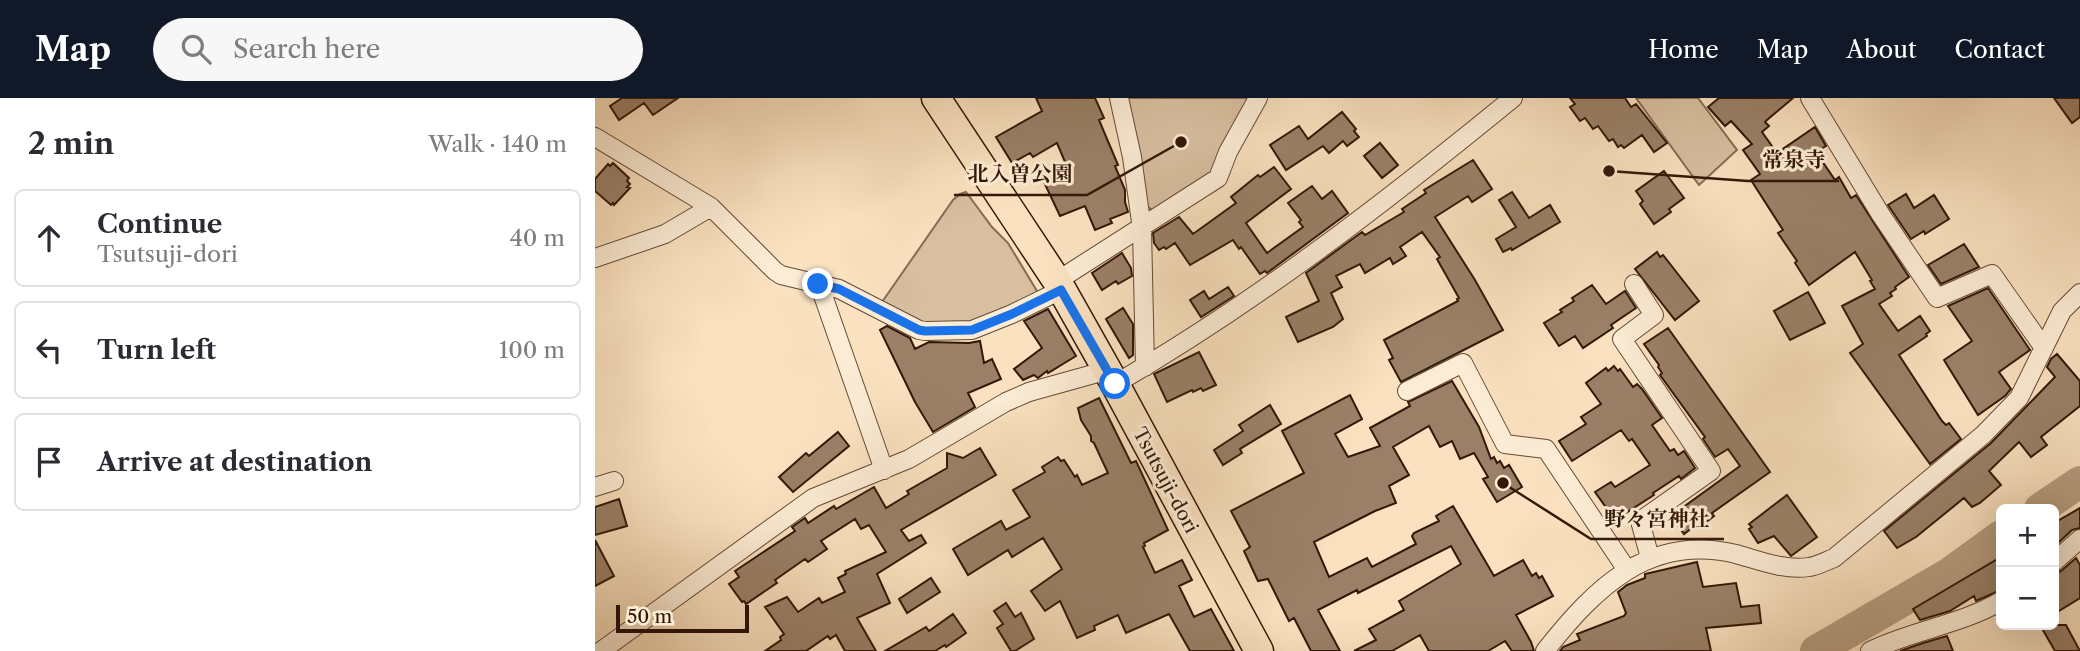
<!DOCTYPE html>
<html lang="en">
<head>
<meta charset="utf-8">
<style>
	:root { --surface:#fff; --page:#f7f7f7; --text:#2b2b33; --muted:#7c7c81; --line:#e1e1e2; --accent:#111827 }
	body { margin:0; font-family:"Libre Caslon Text","Noto Serif JP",serif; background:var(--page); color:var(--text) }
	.controls { position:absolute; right:21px; bottom:21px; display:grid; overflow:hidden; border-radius:10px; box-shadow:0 7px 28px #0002 }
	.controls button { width:63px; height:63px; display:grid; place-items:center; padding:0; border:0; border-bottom:2px solid var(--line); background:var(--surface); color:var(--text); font:35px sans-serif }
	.scale { position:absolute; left:21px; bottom:18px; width:133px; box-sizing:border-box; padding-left:7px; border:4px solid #331707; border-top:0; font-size:19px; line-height:24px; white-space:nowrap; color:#331707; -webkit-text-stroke:5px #fcecd5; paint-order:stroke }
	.stop { position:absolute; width:21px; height:21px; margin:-16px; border:5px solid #1a73e8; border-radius:50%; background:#fff }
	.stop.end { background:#1a73e8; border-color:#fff; box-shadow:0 2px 7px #0008 }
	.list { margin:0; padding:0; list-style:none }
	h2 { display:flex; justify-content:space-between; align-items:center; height:91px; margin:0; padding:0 28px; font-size:30px }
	h2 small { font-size:23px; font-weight:400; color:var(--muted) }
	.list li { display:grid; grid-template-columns:46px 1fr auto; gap:21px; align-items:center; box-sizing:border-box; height:98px; margin:0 14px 14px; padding:0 14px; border:2px solid var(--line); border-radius:10px }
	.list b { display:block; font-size:26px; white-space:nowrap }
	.list p { margin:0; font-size:23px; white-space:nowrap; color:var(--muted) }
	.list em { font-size:23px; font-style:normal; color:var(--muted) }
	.icon { flex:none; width:38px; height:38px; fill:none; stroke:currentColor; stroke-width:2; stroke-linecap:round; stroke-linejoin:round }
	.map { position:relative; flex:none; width:1485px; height:553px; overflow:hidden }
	header { display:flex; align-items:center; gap:42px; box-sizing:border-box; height:98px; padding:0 35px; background:var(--accent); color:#fff }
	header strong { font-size:33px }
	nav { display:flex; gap:38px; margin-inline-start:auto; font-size:24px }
	.search { width:490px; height:63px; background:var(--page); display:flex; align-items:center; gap:18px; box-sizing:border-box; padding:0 24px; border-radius:38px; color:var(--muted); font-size:26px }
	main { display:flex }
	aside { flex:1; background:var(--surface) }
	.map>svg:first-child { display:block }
	.green { fill:#d8bfa0; stroke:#866b54; stroke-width:2 }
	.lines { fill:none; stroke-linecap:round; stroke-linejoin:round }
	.river { stroke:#b69c80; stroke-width:32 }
	.building { fill:#9a8067; stroke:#331707; stroke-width:2 }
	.street-casing { stroke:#654a35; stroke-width:20 }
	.primary-casing { stroke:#331707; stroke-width:31 }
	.street { stroke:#fcecd5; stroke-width:18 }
	.primary { stroke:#fae1bf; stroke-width:28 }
	.route { stroke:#1a73e8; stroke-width:9 }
	.labels { text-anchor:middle; stroke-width:6; stroke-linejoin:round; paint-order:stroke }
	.street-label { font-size:19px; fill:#331707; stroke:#fcecd5 }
	.leader { fill:none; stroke:#331707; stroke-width:2.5 }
	.callout-dot { fill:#331707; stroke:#fcecd5; stroke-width:2.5 }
	.callout-label { font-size:21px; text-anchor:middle; font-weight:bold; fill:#331707; stroke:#fcecd5; stroke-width:6; stroke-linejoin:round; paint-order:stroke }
</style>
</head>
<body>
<header>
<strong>Map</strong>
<div class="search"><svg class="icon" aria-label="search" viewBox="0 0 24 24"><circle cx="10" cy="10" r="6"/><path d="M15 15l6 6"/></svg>Search here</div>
<nav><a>Home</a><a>Map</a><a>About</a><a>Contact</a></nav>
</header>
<main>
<aside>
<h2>2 min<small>Walk · 140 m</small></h2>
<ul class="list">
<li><svg class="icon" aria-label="ahead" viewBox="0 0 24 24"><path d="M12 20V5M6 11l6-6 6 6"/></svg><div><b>Continue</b><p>Tsutsuji-dori</p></div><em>40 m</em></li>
<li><svg class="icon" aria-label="left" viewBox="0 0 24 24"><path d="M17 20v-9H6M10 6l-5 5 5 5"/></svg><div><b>Turn left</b></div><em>100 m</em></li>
<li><svg class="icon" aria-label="arrive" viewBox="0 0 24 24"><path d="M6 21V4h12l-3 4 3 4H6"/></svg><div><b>Arrive at destination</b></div></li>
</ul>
</aside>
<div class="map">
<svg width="1485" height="553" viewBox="0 0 1485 553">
	<rect width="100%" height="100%" fill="#fae1bf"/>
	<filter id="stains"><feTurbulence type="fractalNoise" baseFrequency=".00286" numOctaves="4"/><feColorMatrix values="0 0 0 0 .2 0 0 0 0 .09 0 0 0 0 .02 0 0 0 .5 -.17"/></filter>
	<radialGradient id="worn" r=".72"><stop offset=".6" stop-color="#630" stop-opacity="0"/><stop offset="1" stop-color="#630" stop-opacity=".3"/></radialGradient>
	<path class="green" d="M529 0H654L616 76 558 112 551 108Z
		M1041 0H1103L1142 52 1104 87Z
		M371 94 397 129 413 145 445 198 375 228 339 230 287 204 358 102 365 96Z"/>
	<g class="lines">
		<path class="river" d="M1445 411 1485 384
			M1221 553 1355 475 1406 438"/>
	</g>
	<path class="building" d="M27 0H83L58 17 49 5 24 22 15 8Z
		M441 0H500L509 20 504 22 523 67 520 68 530 92V104L533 114 515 121 517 125 500 132 490 108 465 118 448 82 473 71 462 45 438 59 435 55 417 65 401 39 447 13Z
		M975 0H1030L1036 9 1041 6 1072 45 1059 54 1047 37 1029 50 1026 47 1023 49 1018 41 1014 43 1003 28 998 31 990 20 985 23 975 9 980 6Z
		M1124 0H1198L1172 22 1170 24 1174 28 1167 34 1182 55 1220 29 1231 48 1221 54 1240 82 1244 79 1256 100 1261 97 1314 179 1300 189 1301 191 1295 195 1297 198 1284 206 1303 233 1325 218 1335 233 1331 236 1332 238 1304 257 1347 323 1351 327 1354 325 1366 341 1335 366 1255 255 1268 246 1247 208 1280 191 1275 183 1277 182 1260 154 1214 187 1200 165 1202 163 1183 135 1188 132 1156 82 1165 76 1148 52 1157 46 1136 23 1130 28 1113 9Z
		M1459 0H1485V19L1477 25Z
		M747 14 761 31 759 33 764 39 752 48 748 43 734 55 728 48 691 72 675 47 704 28 713 41Z
		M785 45 803 67 787 80 769 58Z
		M878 62 897 91 877 104 873 98 840 119 880 182 908 232 806 284 794 262 798 260 789 242 863 203 862 201 864 200 842 161 845 159 827 134 805 149 811 158 798 166 795 160 770 175 765 166 741 178 747 189 736 195 748 221 738 229 703 244 691 219 724 203 711 175 767 134 770 137 809 114 807 111 831 95 829 92Z
		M18 65 34 80 32 83 35 86 32 89 35 90 19 107 18 105 16 107 0 93V81L13 66 15 68Z
		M679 69 696 91 651 125 672 155 708 129 704 124 706 122 693 105 717 88 727 101 737 93 753 115 672 175 670 173 665 176 646 149 644 151 638 142 595 167 580 145 571 151 569 149 564 152 559 145 558 135 584 119 598 136 641 105 636 99 663 77 665 79Z
		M1069 73 1089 100 1074 111 1076 114 1059 126 1045 106 1048 103 1041 93Z
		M917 94 934 120 955 107 965 124 917 152 916 150 908 154 901 141 921 129 904 102Z
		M1311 96 1319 110 1339 97 1354 121 1330 136 1329 133 1316 141 1293 107Z
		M1369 146 1384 169 1346 186 1333 167Z
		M1062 154 1065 159 1068 157 1104 203 1080 222 1040 171Z
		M527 155 536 170 537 178 523 186 521 183 507 192 497 175Z
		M997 187 1011 206 1030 193 1041 210 1016 227 1018 230 988 250 980 238 964 248 949 225 967 214 965 212 979 203 977 200Z
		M633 189 639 198 606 219 595 202 609 193 614 201Z
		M1393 190 1435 252 1404 274 1416 291 1410 298 1383 317 1349 262 1377 243 1353 208Z
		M1213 194 1230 225 1195 242 1179 213Z
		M528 210 538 226V257L534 260 511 221Z
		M453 211 481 258 453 275 452 273 443 280 439 277 428 282 419 271 447 250 429 223Z
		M292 228 315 240 320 251 334 244 374 245 385 243 389 265 397 261 406 281 373 295 380 309 338 334 320 304 285 232Z
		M1073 230 1175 374 1117 415 1119 418 1106 428 1097 430 1089 436 1076 418 1145 368 1133 351 1120 359 1108 341 1110 339 1065 277 1067 275 1063 269 1064 267 1049 246Z
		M604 254 621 287 608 293 606 290 598 294 597 292 572 304 559 276Z
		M1462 256 1485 283V308L1446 339 1452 347 1436 359 1424 344 1394 373 1406 387 1385 405 1377 409 1369 400 1321 439 1302 450 1289 433 1396 345 1460 279 1452 269 1456 261Z
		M1019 268 1023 273 1025 271 1038 289 1042 286 1047 291 1067 320 1057 327 1075 353 1079 351 1083 357 1089 353 1100 370 1086 381 1084 378 1058 395 1059 397 1020 422 1000 394 1016 384 1020 389 1055 367 1037 341 1034 343 1026 332 977 363 964 343 991 326 986 319 1006 306 991 285 1011 270 1013 273Z
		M857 283 884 329 896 361 899 359 902 365 905 363 909 370 914 367 927 389 902 404 888 381 893 379 879 355 865 361 857 343 845 349 834 328 798 349 814 377 794 388 801 405 780 413 719 444 734 479 772 460 777 469 821 446 817 438 819 435 844 423 841 418 858 408 899 478 928 462 937 478 941 475 944 480 947 478 958 498 921 517 936 544 939 553H917L910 543 893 553H834L825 537 797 553H759L781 542 774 531 809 512 804 503 866 466 856 448 763 495 762 492 723 512 745 553H716L699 520 694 523 673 481 663 483 649 453 655 449 636 413 709 375 687 333 755 297 767 321 740 336 753 359 785 348 775 330 815 308 813 304Z
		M504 300 536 365 541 363 573 432 549 445 550 448 548 449 560 475 587 462 597 482 584 488 599 519 616 511 639 553H595L574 516 531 535 523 517 499 528 500 532 482 540 465 503 450 513 436 493 467 471 448 440 417 459 413 452 373 477 358 451 406 423 411 432 435 419 418 392 450 374 447 369 463 359 466 363 469 362 480 379 482 377 487 387 513 375 499 345 496 343V338L486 322 483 310Z
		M675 307 686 326 645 351 647 355 628 367 619 352 648 333 644 327Z
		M243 334 254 348 198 394 184 379 211 355 214 358Z
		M385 350 401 377 306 432 314 443 326 437 331 445 282 476 295 505 262 520 281 553H250L241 537 235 541 233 538 211 553H170L186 542 185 539 189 536 170 509 192 499 203 514 224 500 227 505 250 494 243 480 251 476 250 473 291 454 274 427 266 431 260 421 226 443 232 451 213 464 210 461 180 482 182 485 151 506 149 503 147 504 134 486 144 479 140 473 200 433 197 429 210 420 213 425 239 408 241 411 279 389 291 410 314 396 312 393 352 370V355L368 360Z
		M1192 397 1222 439 1196 458 1179 438 1163 445 1154 431 1157 429 1154 426Z
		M24 401 32 428 0 437V409Z
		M1485 410V430L1477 432 1459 449V425Z
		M0 442 19 478 0 488Z
		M1406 459V492L1381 503 1379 498 1355 513 1325 522 1318 511Z
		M1481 460 1485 467V500L1459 516V475L1466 473Z
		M1102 464 1108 489 1141 485 1146 509 1164 507 1166 525 1111 530 1116 553H965L968 549 985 542 982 536 1029 518 1031 515 1023 494 1032 487 1050 480V476Z
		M336 480 345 494 312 515 304 501Z
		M411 505 420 519 426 515 439 541 420 553H416L402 530 408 526 399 513Z
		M358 516 371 535 351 549 350 547 340 553H290L331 529 334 533Z
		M1445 527H1471L1485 553H1460Z
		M1352 538 1358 553H1305L1328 545Z"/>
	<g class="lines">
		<g class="street-casing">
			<path id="street" d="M524 0 537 59 547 131 550 269
				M1215 0 1286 117 1342 200 1397 176 1449 250
				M0 39 116 109 180 173 186 177 244 191 324 232 330 233 377 232 417 216 466 192
				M0 160 70 136 116 109
				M462 183 623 80 633 54 663 0
				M224 186 289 372
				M1039 186 1059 217 1027 241 1116 373 1045 423 1055 460
				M520 286C662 204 792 103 918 0
				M812 293 868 265 910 346 951 351 1032 472
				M0 389 19 383
				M1459 464 1485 441
				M6 553 218 400 314 361 411 304 434 294 513 272
				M950 553C1000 490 1054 435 1141 456 1163 462 1190 473 1214 469 1222 468 1231 463 1239 460L1388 337 1424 300 1467 213 1485 195
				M1275 553C1318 532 1365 527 1406 503"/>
		</g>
		<g class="primary-casing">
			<path id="primary" d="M341 0 462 183 520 286 664 553"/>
		</g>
		<use href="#street" class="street"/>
		<use href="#primary" class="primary"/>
	</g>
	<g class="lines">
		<path class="route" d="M223 186 244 191 324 232 330 233 377 232 417 216 466 192 520 286"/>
	</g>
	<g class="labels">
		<g class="street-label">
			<text transform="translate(571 382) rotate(62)" y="7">Tsutsuji-dori</text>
		</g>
	</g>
	<path class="leader" d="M1014 73L1153 83H1244M586 44L492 97H359M908 385L996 441H1129"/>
	<g class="callout-dot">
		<circle cx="1014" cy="73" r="7"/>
		<circle cx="586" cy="44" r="7"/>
		<circle cx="908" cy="385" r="7"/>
	</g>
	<g class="callout-label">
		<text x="1199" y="69">常泉寺</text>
		<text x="425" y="83">北入曽公園</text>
		<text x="1062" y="428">野々宮神社</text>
	</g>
	<rect width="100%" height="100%" filter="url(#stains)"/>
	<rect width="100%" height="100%" fill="url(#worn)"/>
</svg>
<div class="controls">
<button>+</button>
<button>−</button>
</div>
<div class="scale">50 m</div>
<div class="stop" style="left:520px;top:286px"></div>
<div class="stop end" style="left:223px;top:186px"></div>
</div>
</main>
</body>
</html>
